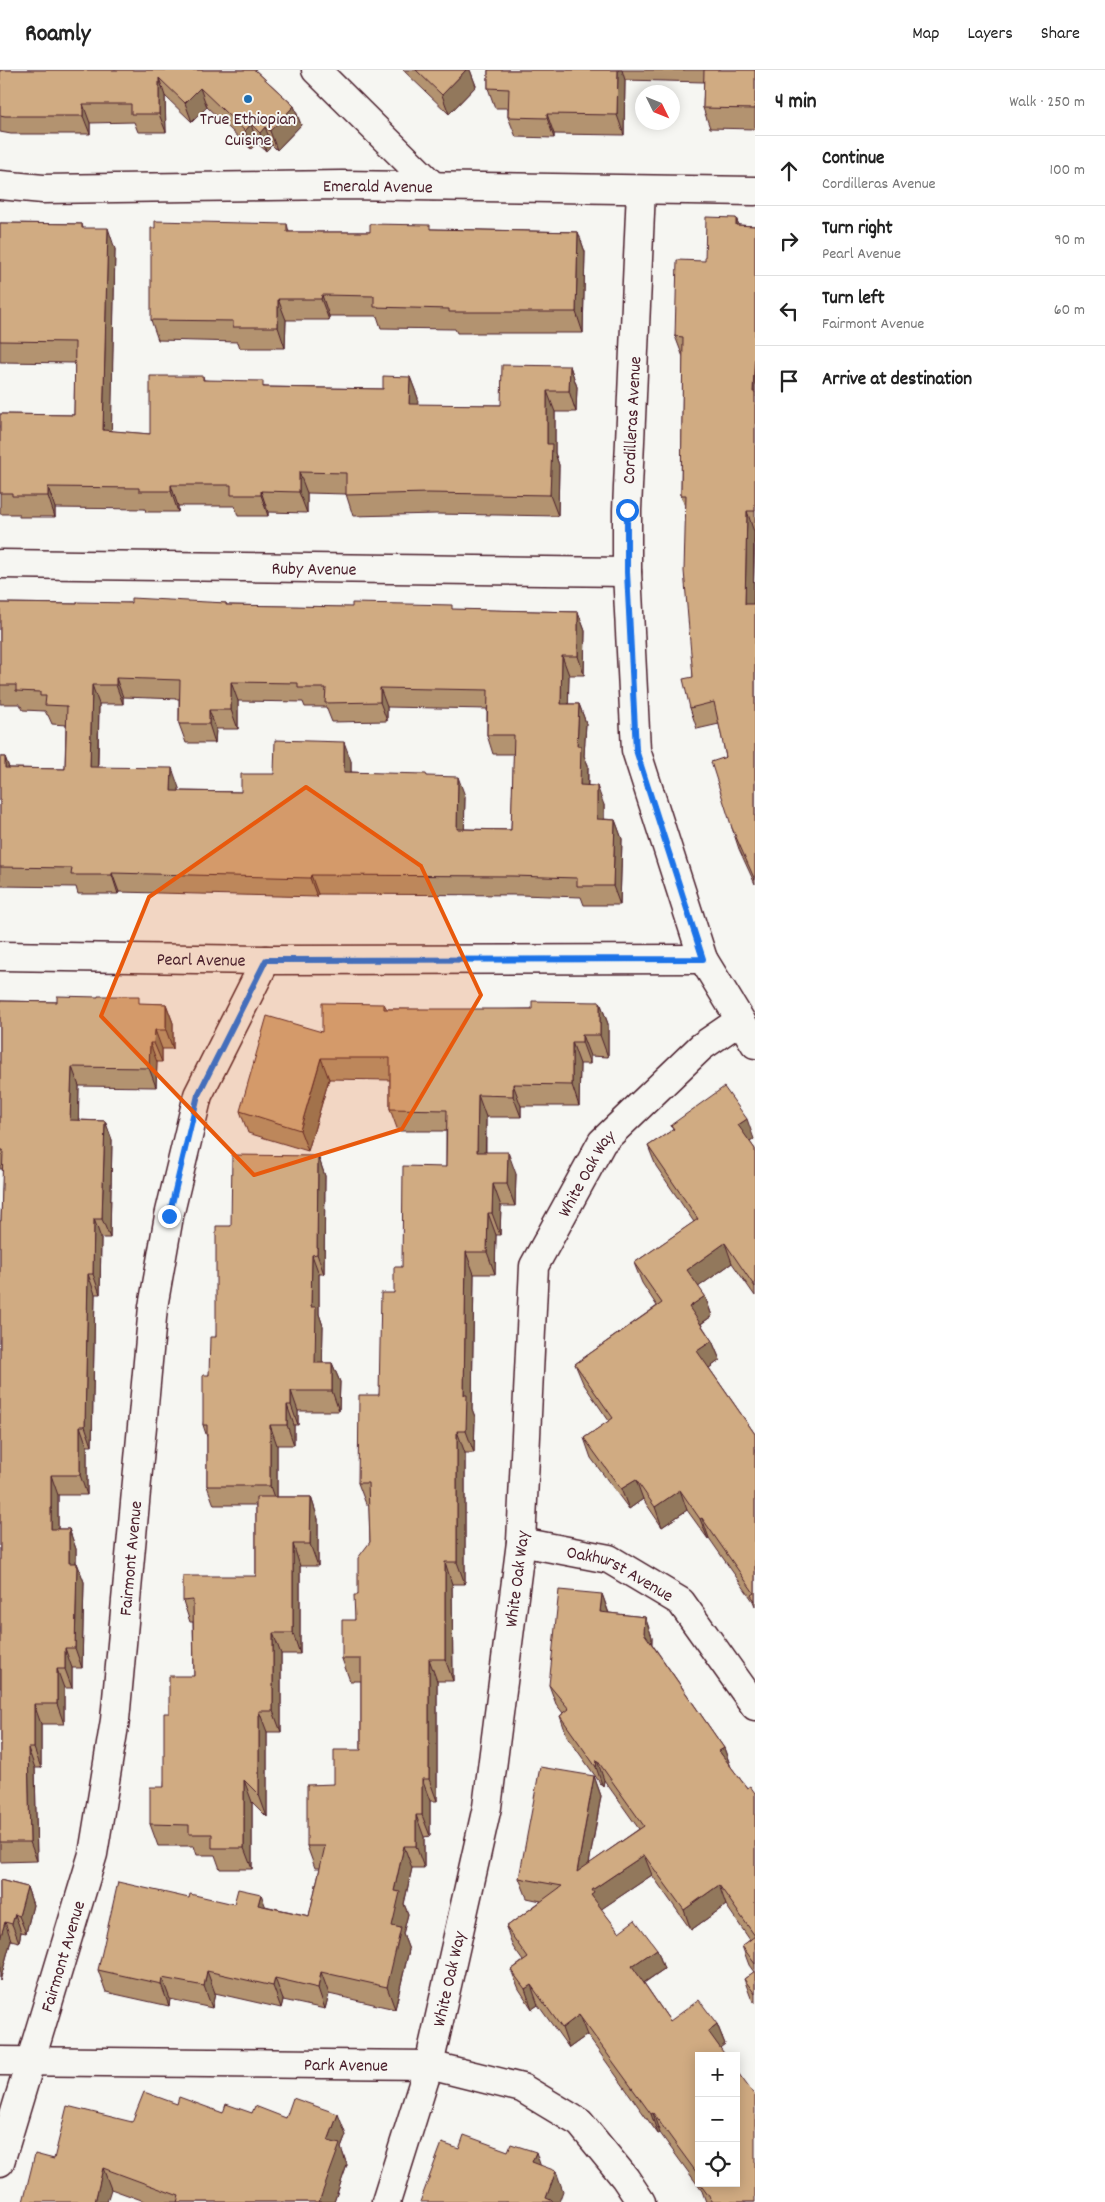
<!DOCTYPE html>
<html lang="en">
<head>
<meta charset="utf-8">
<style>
	:root { --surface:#fff; --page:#f6f6f6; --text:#222; --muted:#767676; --line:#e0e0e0 }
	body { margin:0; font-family:Dekko,sans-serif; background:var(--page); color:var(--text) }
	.controls { position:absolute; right:15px; bottom:15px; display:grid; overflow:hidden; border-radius:0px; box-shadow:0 2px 12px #0003 }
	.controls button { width:45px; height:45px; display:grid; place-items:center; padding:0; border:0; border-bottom:1px solid var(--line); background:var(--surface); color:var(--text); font:25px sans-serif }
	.compass { position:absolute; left:635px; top:15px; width:45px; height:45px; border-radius:50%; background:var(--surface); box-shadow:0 2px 12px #0003; rotate:133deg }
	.stop { position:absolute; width:15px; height:15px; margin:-11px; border:4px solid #1a73e8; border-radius:50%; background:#fff }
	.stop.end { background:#1a73e8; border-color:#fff; box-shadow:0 1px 5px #0008 }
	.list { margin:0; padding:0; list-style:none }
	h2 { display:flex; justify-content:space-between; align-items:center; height:65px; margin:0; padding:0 20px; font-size:21px }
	h2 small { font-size:16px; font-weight:400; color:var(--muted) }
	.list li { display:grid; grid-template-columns:32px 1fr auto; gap:15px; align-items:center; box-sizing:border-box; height:70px; padding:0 20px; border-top:1px solid var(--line) }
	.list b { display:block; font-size:19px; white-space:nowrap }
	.list p { margin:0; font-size:16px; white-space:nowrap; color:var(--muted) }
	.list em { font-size:16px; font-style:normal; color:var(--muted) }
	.icon { flex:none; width:28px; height:28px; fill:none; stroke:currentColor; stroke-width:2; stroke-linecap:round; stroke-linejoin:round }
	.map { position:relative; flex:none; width:755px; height:2132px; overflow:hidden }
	header { display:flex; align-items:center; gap:30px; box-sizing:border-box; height:70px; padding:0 25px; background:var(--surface); border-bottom:1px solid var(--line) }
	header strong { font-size:24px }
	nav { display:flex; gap:28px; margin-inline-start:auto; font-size:18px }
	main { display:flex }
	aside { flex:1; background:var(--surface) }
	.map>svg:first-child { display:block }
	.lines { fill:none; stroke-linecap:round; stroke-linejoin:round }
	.minor-casing { stroke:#4a1f2b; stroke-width:31 }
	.minor { stroke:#f6f6f2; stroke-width:28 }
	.wall { fill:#b39370; stroke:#4a1f2b; fill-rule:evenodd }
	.shaded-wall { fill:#92785b; stroke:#4a1f2b }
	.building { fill:#d0ab82; stroke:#4a1f2b; fill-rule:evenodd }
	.route { stroke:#1a73e8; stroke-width:6 }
	.marked { fill:#e8590c; fill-opacity:0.2; stroke:#e8590c; stroke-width:4; stroke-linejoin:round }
	.poi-dot { fill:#1f6fb2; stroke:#f6f6f2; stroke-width:2 }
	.labels { text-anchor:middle; stroke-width:4; stroke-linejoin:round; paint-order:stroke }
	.poi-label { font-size:18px; fill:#4a1f2b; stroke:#f6f6f2 }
	.street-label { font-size:18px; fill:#4a1f2b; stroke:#f6f6f2 }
</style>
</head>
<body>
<header>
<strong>Roamly</strong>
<nav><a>Map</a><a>Layers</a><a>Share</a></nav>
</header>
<main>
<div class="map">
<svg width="755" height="2132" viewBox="0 0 755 2132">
	<rect width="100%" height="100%" fill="#f6f6f2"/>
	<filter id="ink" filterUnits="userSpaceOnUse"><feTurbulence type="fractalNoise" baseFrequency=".02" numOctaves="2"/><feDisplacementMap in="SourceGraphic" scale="10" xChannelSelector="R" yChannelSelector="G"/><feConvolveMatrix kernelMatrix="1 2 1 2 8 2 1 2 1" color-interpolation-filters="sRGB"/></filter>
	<g filter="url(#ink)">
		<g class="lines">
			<g class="minor-casing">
				<g id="minor">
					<path d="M316 0 433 116"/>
					<path id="s1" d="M0 115 43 119 342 115 755 121"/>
					<path d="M641 120 627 440V502L636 680 703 889 755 974"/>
					<path id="s2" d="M0 494 627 502"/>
					<path id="s3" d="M0 886 266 890 703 889"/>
					<path id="s4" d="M521 1472 609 1489 681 1532 755 1636"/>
					<path id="s5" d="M0 1991 429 1995 522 2018 580 2053 625 2108 641 2132"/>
					<path id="s6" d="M0 2092 93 1784 115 1650 153 1237 169 1146 198 1025 266 890"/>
					<path id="s7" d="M386 2132 429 1995 487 1737 521 1472 534 1196 602 1072 701 977 739 951"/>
				</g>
			</g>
			<use href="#minor" class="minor"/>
		</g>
		<path class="wall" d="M0 0H255L294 36 301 55 277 80 272 75 266 81 257 73 251 79 207 37 192 52 165 26 166 62H138L134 52 90 53V64H11L0 62Z
			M403 0H470L476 16 449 44Z
			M488 0H755V59L710 58 703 38 704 12 625 10 624 65 554 64V68L516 67 508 47V38H495L488 18Z
			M736 148 739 155 755 156V462L753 534H755V814L739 779 732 758 726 687 719 654 697 659 690 638 693 607 686 439 681 425 683 287 675 266 705 191Z
			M0 153 82 154 83 158 115 179 111 361 150 364 203 306 204 310 266 317 383 319 410 307 418 328 417 335H501L570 296 577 317 576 342H555V383L559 395 558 446 436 444 353 446 346 424 307 423V443L268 442V446H238L235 436H178V442H146L145 439 55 438V447H19V444H0V344L74 345 75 293 0 292Z
			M287 154 289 162H370L432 159 578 162 585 182 583 263H457L455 259 381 258 377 246H329V250H286L285 278H240L238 272 158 270 151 250Z
			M0 533 77 534 131 533H226L227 535 578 542 585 561 584 605H569L568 634H579L586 653 584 686 588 695V715L604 735V749L615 750 622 769 620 835H584L581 827 520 825 318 824 317 827 119 822 118 824H78L76 817 0 816V687H5L9 698 65 699 66 655 52 654 48 645H47L45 641 23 640 20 634H0ZM123 627 179 629V654L186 673H215L216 659H238V631L303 632 305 637H326L332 652 387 651V637L487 639V665L493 684H514L511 760 464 759 465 726 427 706 351 702V691L274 704 241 722 179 721V718L98 697 99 634H123Z
			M0 931 166 934 173 953V979H162V992H157L156 1017 79 1016 78 1050 105 1051 112 1070 110 1168H101L100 1224H95L92 1376H87V1425H58V1459H69L76 1479V1493H77L84 1512 82 1598H72V1618H64V1654H41V1698H35L37 1791 0 1792V1674H1V1618H0V1151H1L3 1099H0Z
			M600 932 608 954V987L590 986V994H580L579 1036H521V1047H486V1082L516 1104 515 1136H501L500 1165H496L495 1204H474L472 1339 475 1347 474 1383H465V1514H452L453 1611H437V1731H430V1766L424 1767V1798H412L404 1834 408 1844 403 1864 409 1880 395 1939 329 1924 325 1939 283 1930 281 1938 215 1923 212 1938 170 1929 169 1936 106 1922 98 1900 189 1828 234 1834 265 1836 309 1846 320 1798H315L307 1776 334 1714 361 1680V1611H350L342 1589 355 1550 358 1525 370 1472 369 1434H366L358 1413 379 1325 394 1223 402 1197 446 1097V1061H398L390 1039V1010L329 1009 308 1081 248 1063 240 1041 322 962 384 934 387 939 475 940 532 939Z
			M671 1055 754 1069 750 1072 755 1079V1226L732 1193 698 1217 705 1226 712 1246 701 1254 712 1271 720 1290 709 1298 755 1364V1536L753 1531 709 1468 708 1469 687 1440 662 1457 643 1429 629 1439 591 1388 584 1368 609 1351 583 1313 575 1294 657 1236 642 1213 634 1193 694 1152 656 1096 648 1076 673 1060Z
			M318 1086 325 1106 324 1204H319V1244L323 1256 322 1293H332L340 1312 339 1341H298V1355H294V1375H277V1427H311L318 1449V1496H300V1584H281V1662H267V1747L252 1732V1799H220L215 1785H197L194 1776H158L150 1754 164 1717 169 1643 194 1606 193 1552H190L183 1531 256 1506V1435H214L207 1416V1367L203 1355 209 1305 216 1267 231 1156Z
			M602 1524 609 1543 645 1547 652 1567V1574L724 1678 731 1697 747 1718 755 1723V1933L751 1928 744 1909 754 1902 749 1895 742 1876 750 1870 726 1835 691 1860 652 1805 601 1839 619 1862 657 1879 664 1899 644 1913 670 1951 717 1954 725 1974 699 1986V2113H736L755 2132H706L702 2121 660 2063 658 2064 587 1965 569 1978 538 1935 532 1939 519 1919 511 1900 523 1891 513 1877 506 1857 541 1831 527 1828 519 1808 594 1706 601 1726 589 1794 639 1759 604 1710 603 1717 567 1666 560 1646 563 1643 556 1634 549 1615Z
			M0 1810 27 1817 33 1835 26 1863 21 1862 19 1872 11 1870 0 1911Z
			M177 2034 223 2043H252L286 2048 346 2065 341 2078 347 2095 334 2132H147L111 2119 54 2089 132 2052Z"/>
		<path class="shaded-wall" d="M466 0H470L476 16 449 44 442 25Z
			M618 0H622L625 10 624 65 617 45Z
			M159 8 165 26 166 62 159 44Z
			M200 18 207 37 192 52 185 33Z
			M83 34 90 53V64L83 46Z
			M294 36 301 55 277 80 270 61Z
			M547 44 554 64V68L547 48Z
			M251 54 257 73 251 79 245 61Z
			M265 57 272 75 266 81 260 63Z
			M736 148 744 168 736 155Z
			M108 158 115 179 111 381 103 360Z
			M578 162 585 182 583 263 576 242Z
			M322 225 329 246V250L321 229Z
			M278 229 286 250 285 278 278 257Z
			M755 279V327L753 322Z
			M570 296 577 317 576 342 569 321Z
			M410 307 418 328 417 355 409 334Z
			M547 321 555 342V383L559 395 558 446 550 425 547 374Z
			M299 402 307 423V443L299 422Z
			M171 415 178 436V442L171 421Z
			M48 417 55 438V447L48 426Z
			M261 421 268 442V446L261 425Z
			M747 441 754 462 753 555 745 534Z
			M578 542 585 561 584 605 578 586Z
			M562 586 569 605 568 653 561 634Z
			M116 608 123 627V634L116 615Z
			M231 612 238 631V659L231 640Z
			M92 615 99 634 97 716 90 697Z
			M380 618 387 637V651L380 632Z
			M579 634 586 653 584 686 588 695 587 734 580 715 577 676Z
			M209 640 216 659 215 673 209 654Z
			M344 672 351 691V721L344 702Z
			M5 687 12 706 5 698Z
			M172 698 179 718 178 740 171 721Z
			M458 707 465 726 464 778 457 759Z
			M597 716 604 735V768L597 749Z
			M615 750 622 769 620 835 613 816Z
			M112 803 119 822 118 824 112 805Z
			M311 805 318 824 317 827 310 808Z
			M600 932 608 954V987L600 965Z
			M166 934 173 953V979L166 960Z
			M155 960 162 979V992L154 973Z
			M582 965 590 986V994L582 972Z
			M572 972 580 994 579 1036 572 1015Z
			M150 973 157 992 156 1017 149 998Z
			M321 988 329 1009 308 1081 300 1060Z
			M72 997 79 1016 78 1070 70 1050Z
			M513 1014 521 1036V1047L513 1026Z
			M478 1025 486 1047 485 1103 477 1082Z
			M747 1049 754 1069 746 1075 738 1055Z
			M105 1051 112 1070 110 1168 102 1149Z
			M508 1082 516 1104 515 1136 507 1114Z
			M318 1086 325 1106 324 1204 317 1184Z
			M493 1114 501 1136 500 1165 492 1143Z
			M488 1143 496 1165 495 1204 487 1182Z
			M94 1149 101 1168 100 1224 93 1204Z
			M725 1173 732 1193 694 1220 687 1200Z
			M466 1182 474 1204 472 1339 475 1347 474 1383 466 1361 464 1325Z
			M312 1185 319 1204V1244L323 1256 322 1312 315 1293 311 1237Z
			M88 1204 95 1224 92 1376 85 1356Z
			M705 1226 712 1246 696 1257 689 1237Z
			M712 1271 720 1290 705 1301 697 1281Z
			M332 1293 340 1312 339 1341 332 1321Z
			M291 1321 298 1341V1355L291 1335Z
			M287 1335 294 1355V1375L287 1355Z
			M270 1355 277 1375V1436L270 1416Z
			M80 1356 87 1376V1425L80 1405Z
			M457 1361 465 1383V1514L457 1492Z
			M51 1405 58 1425V1479L51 1459Z
			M636 1410 643 1429 629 1439 621 1419Z
			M680 1420 687 1440 662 1457 655 1437Z
			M311 1427 318 1449V1496L310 1474Z
			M702 1448 709 1468 708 1469 700 1449Z
			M69 1459 76 1479V1512L69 1493Z
			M293 1474 300 1496V1584L293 1563Z
			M445 1492 452 1514 453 1611 445 1589Z
			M77 1493 84 1512 82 1598 75 1578Z
			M602 1524 609 1544 600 1542Z
			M645 1547 652 1567 651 1582 644 1563Z
			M273 1563 281 1584V1662L273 1641Z
			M65 1578 72 1598V1618L65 1599Z
			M429 1589 437 1611V1731L429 1709Z
			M57 1599 64 1618V1654L57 1634Z
			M34 1634 41 1654V1698L34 1678Z
			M259 1641 267 1662V1747L259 1725Z
			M28 1678 35 1698 37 1791 30 1772Z
			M724 1678 731 1698 719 1681Z
			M597 1690 604 1710 603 1717 596 1697Z
			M594 1706 601 1726 584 1822 577 1802Z
			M422 1709 430 1731V1766L422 1745Z
			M244 1710 252 1732V1799L244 1778Z
			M416 1745 424 1767V1798L416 1776Z
			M404 1776 412 1798 404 1834 408 1844 403 1864 409 1880 395 1939 387 1917 394 1821Z
			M644 1785 652 1805 600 1840 591 1825 592 1820Z
			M719 1815 726 1835 691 1860 684 1840Z
			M27 1817 33 1835 26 1863 19 1846Z
			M261 1824 269 1846 258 1835Z
			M15 1844 21 1862 19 1872 12 1854Z
			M5 1852 11 1870 0 1911V1869Z
			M657 1879 664 1899 639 1916 632 1896Z
			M207 1901 215 1923 212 1938 204 1916Z
			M321 1902 329 1924 325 1939 318 1918Z
			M162 1908 170 1929 169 1936 161 1914Z
			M275 1908 283 1930 281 1938 273 1916Z
			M531 1915 538 1935 532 1939 525 1919Z
			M579 1945 587 1965 569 1978 562 1958Z
			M717 1954 725 1974 716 1981 708 1961Z
			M653 2043 660 2063 658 2064 651 2044Z
			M338 2044 346 2065 341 2078 347 2095 334 2132H319L328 2071Z
			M536 2082 543 2103 532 2092Z
			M103 2098 111 2119 107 2132H95Z
			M556 2101 563 2121 559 2132H547L546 2128Z"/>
		<path class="building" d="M0 0H255L294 36 270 61 265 57 260 63 251 54 245 61 200 18 185 33 159 8V44H131V34H83V46H5L0 45Z
			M416 0H466L442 25Z
			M488 0H618L617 45 547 44V48L508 47 509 19 488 18Z
			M704 0H755V39L703 38Z
			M706 147 736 148V155L755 156V279L753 322H755V441H747L745 534H755V810L732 758 711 692 726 687 714 632 690 638 683 609 693 607 684 501 686 425H681L683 267 675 266 677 190 705 191Z
			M155 151 287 154V162H370V154L430 155V159L578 162 576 242H449V239L374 237V226L322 225 321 229H278V257H233V251L151 250V158H155Z
			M0 153 82 154V158H108L103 360 150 364V306H203V310L263 311V317L383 319V306L410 307 409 334 501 335 502 295 570 296 569 321H547V374H552L550 425 428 423 346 425V403L299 402V422L261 421V425H231V415H171V421H139V418L48 417V426H12V423H0V344L74 345 75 272 0 271Z
			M131 528 226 533V535L352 537V533L407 534 452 535V539L578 542V586H562L561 634H579L577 676H581L580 715 597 716V749L615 750 613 816H577V808L513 806 311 805 310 808 112 803V805H71L72 798 0 797V687H5V698L65 699 67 636 45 635 46 626H40V622L16 621V615H0V533L77 534V532L131 533ZM116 608 180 610 179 654H209V640H231V612L298 613V618H326L325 633 380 632V618L488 620 487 665H514L511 760 457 759 458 707 427 706 426 704 344 702V672L275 670 274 704H241V722L171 721 172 698 90 697 92 615H116Z
			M57 926 98 927V926H139V933L166 934V960H155L154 973H150L149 998 72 997 70 1050 105 1051 102 1149H94L93 1204H88L85 1356H80V1405H51V1459H69V1493H77L75 1578H65V1599H57V1634H34V1678H28L30 1772H0V1674H1V1599H0V1151H1L3 1080H0V931L57 932Z
			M532 931 600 932V965H582V972H572V1015L513 1014V1026L478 1025 477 1082H508L507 1114H493L492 1143H488L487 1182H466L464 1325H467L466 1361H457V1492H445V1589H429V1709H422V1745H416V1776H404L394 1821 400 1822 392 1856 401 1858 387 1917 321 1902 318 1918 275 1908 273 1916 207 1901 204 1916 162 1908 161 1914 98 1900 118 1812 189 1828 190 1824 234 1834 238 1819 261 1824 258 1835 309 1846 325 1776H307V1715L334 1714V1680H361V1589H342V1550H355L354 1525H358V1488L370 1472 368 1413H358L359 1325H379L381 1223H394V1197H402L403 1096 446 1097 447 1040 390 1039V988H321L300 1060 240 1041 267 946 322 962V933L384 934V939H532Z
			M724 1017 747 1049 738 1055 755 1079V1217L725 1173 687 1200 705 1226 689 1237 712 1271 697 1281 755 1364V1531L751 1525 754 1523 702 1448 700 1449 680 1420 655 1437 636 1410 621 1419 584 1368 613 1348 575 1294 662 1233 634 1193 698 1149 648 1076 674 1059 671 1055Z
			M232 1085 318 1086 317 1184 312 1185 311 1237H316L315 1293H332V1321H291V1335H287V1355H270V1416H207V1355H203V1305H209L210 1267H216V1156H231Z
			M256 1427H311L310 1474H293V1563H273V1641H259V1725L244 1710V1778H212V1764H189V1755L150 1754V1717H164V1643H169V1606H194L193 1530 183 1531V1506H256Z
			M559 1520 602 1524 600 1542 645 1547 644 1563 724 1678 719 1681 747 1718 750 1716 755 1723V1894L742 1876 755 1866 719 1815 684 1840 644 1785 592 1820 594 1823 591 1825 619 1862 635 1850 657 1879 632 1896 670 1951 699 1930 717 1954 708 1961 726 1986H699V2106L653 2043 651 2044 579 1945 562 1958 531 1915 525 1919 511 1900 528 1888 506 1857 562 1816 519 1808 540 1697 594 1706 577 1802 644 1756 597 1690 596 1697 560 1646 569 1639 549 1615Z
			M0 1810 27 1817 19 1846 15 1844 12 1854 5 1852 0 1869Z
			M755 1901V1924L744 1909Z
			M736 2000 755 2026V2132H713L700 2114 701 2113H736Z
			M144 2022 177 2034 179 2027 223 2043 226 2034 252 2043 255 2036 286 2048 293 2028 338 2044 328 2071 340 2074 319 2132H177L179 2126 103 2098 95 2132H23L35 2084 54 2089 67 2036 132 2052Z
			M464 2065 508 2081 511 2074 536 2082 532 2092 556 2101 546 2128 553 2131V2132H420L442 2073 459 2079Z"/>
	</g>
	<g class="lines" filter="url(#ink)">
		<path class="route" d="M169 1146 198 1025 266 890 703 889 636 680 627 502V440"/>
	</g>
	<path class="marked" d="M306 717 421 796 481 925 402 1059 254 1105 101 946 149 827Z"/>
	<circle class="poi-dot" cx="248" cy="29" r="5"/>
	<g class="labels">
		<g class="poi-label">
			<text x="248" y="54">True Ethiopian<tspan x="248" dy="21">Cuisine</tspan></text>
		</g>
		<g class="street-label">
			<text dy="6" stroke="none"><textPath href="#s1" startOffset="378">Emerald Avenue</textPath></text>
			<text transform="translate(631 350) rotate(-87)" y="6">Cordilleras Avenue</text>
			<text dy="6" stroke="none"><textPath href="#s2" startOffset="314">Ruby Avenue</textPath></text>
			<text dy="6" stroke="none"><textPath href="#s3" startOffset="201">Pearl Avenue</textPath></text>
			<text dy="6" stroke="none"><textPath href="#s7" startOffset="1058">White Oak Way</textPath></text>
			<text dy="6" stroke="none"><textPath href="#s6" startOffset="620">Fairmont Avenue</textPath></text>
			<text dy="6" stroke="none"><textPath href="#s4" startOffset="105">Oakhurst Avenue</textPath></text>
			<text dy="6" stroke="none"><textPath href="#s7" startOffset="638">White Oak Way</textPath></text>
			<text dy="6" stroke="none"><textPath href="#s6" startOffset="215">Fairmont Avenue</textPath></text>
			<text dy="6" stroke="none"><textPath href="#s7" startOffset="232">White Oak Way</textPath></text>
			<text dy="6" stroke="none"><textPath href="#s5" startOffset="346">Park Avenue</textPath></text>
		</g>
	</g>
</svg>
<div class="controls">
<button>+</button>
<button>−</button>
<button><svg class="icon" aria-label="locate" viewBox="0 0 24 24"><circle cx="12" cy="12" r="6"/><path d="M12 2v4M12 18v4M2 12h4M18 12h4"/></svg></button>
</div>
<svg class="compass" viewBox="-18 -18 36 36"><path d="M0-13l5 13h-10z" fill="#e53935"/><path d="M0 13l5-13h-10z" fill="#767676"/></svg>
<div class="stop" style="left:627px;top:440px"></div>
<div class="stop end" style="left:169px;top:1146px"></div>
</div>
<aside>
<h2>4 min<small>Walk · 250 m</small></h2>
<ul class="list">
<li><svg class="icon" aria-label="ahead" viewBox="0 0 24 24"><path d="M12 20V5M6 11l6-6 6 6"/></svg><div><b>Continue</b><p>Cordilleras Avenue</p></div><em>100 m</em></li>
<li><svg class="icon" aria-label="right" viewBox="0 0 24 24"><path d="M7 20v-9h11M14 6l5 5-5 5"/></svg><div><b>Turn right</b><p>Pearl Avenue</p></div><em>90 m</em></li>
<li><svg class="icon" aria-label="left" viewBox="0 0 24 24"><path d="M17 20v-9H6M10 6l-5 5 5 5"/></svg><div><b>Turn left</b><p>Fairmont Avenue</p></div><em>60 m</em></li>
<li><svg class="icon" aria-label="arrive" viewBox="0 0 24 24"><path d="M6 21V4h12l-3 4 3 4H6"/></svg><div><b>Arrive at destination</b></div></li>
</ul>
</aside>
</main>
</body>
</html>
